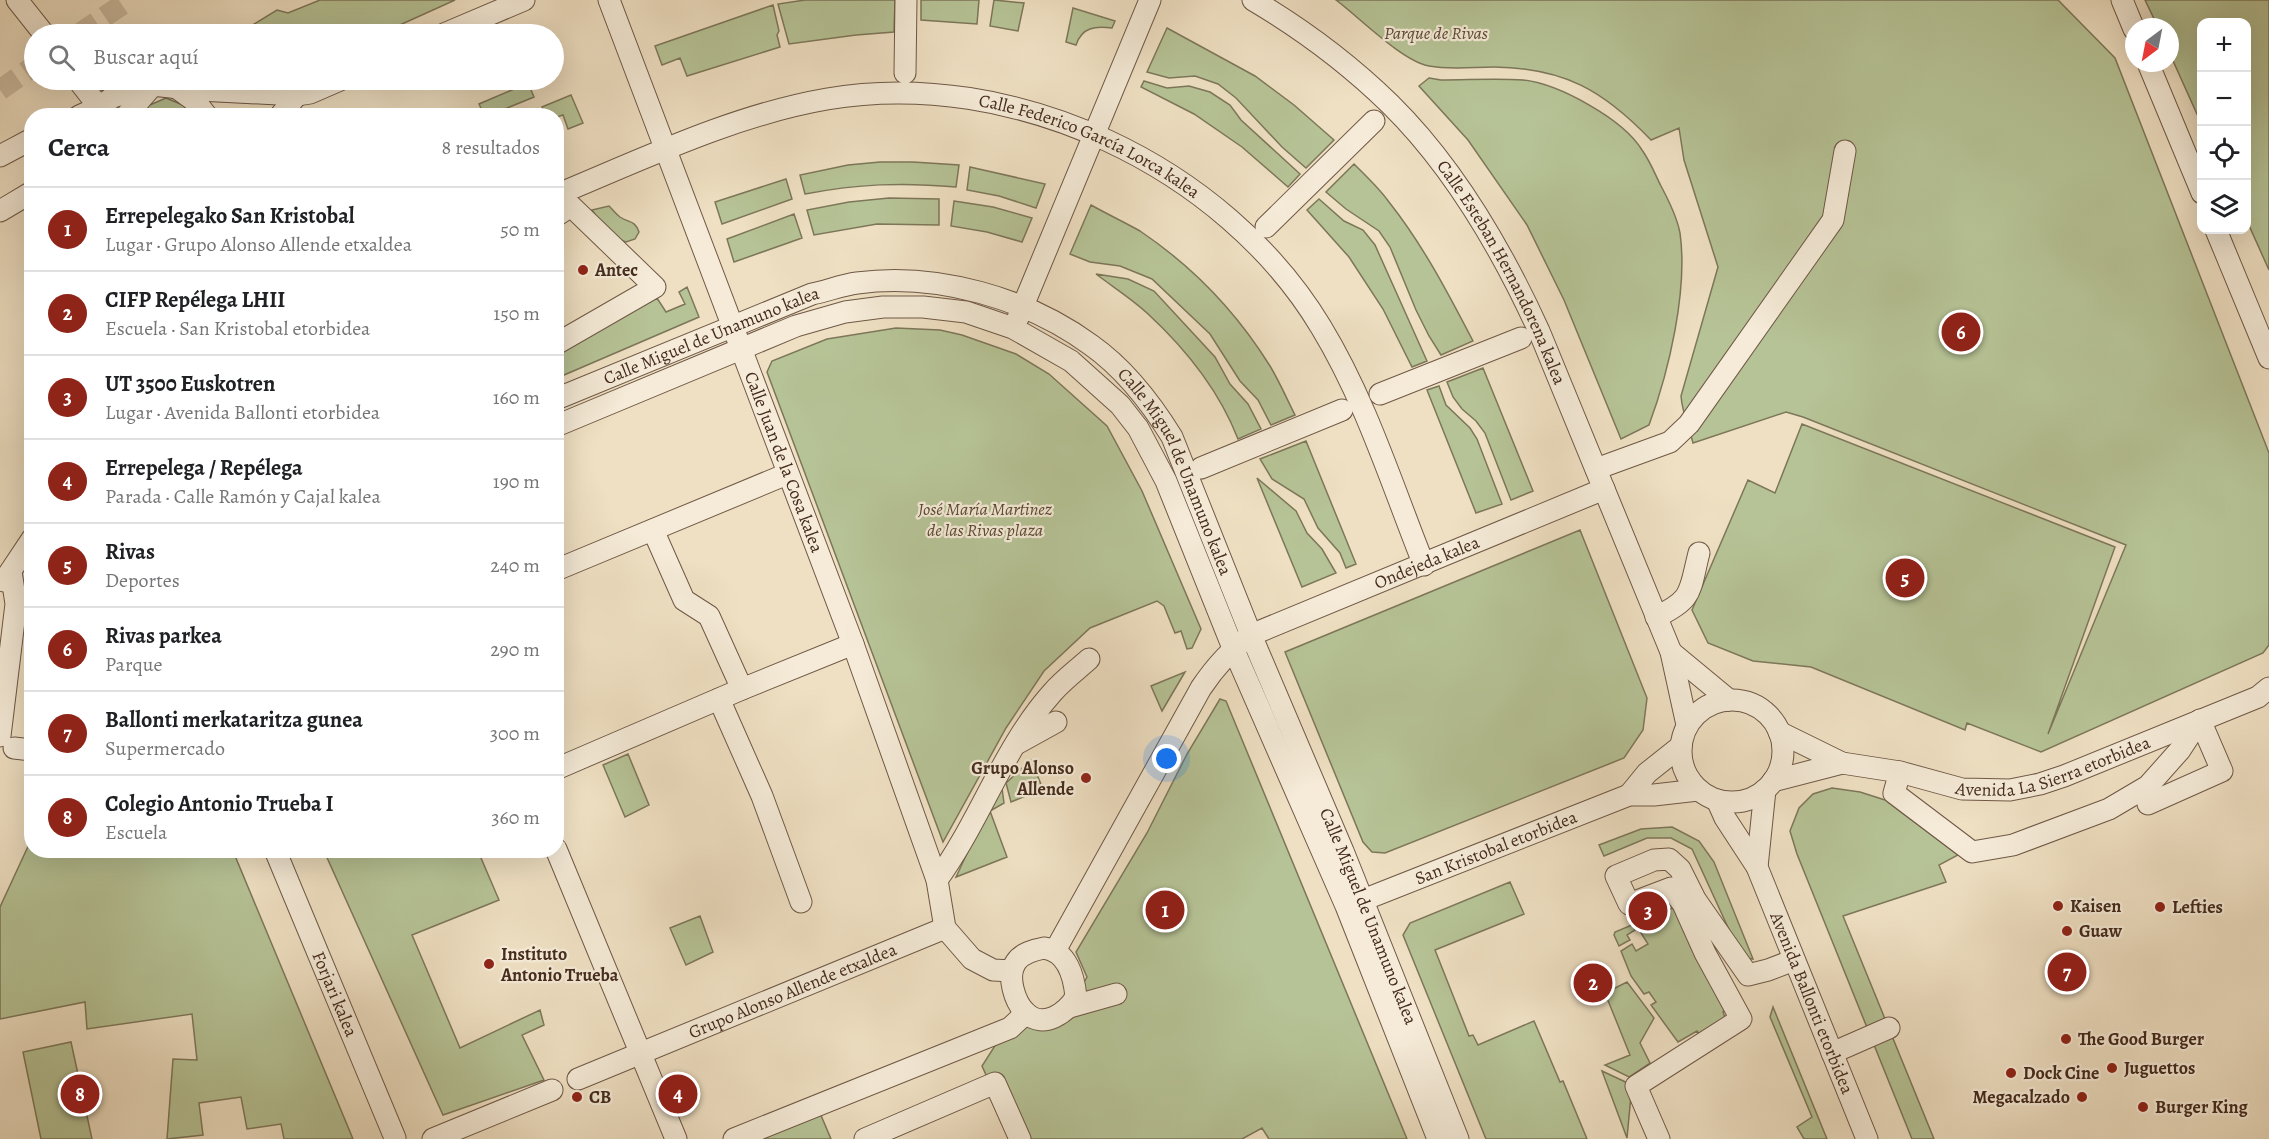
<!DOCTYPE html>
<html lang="es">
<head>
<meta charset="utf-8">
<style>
	:root { --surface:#fff; --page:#f6f6f6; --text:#202124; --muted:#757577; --line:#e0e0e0; --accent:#8f2418 }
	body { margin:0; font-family:Alegreya,serif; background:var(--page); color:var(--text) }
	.controls { position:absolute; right:18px; top:18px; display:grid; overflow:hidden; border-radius:12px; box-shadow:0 6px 24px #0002 }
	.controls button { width:54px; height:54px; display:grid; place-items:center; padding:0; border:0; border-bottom:2px solid var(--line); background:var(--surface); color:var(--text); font:30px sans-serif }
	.compass { position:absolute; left:2125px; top:18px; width:54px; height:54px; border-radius:50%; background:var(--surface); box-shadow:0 6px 24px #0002; rotate:212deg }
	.you { position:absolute; left:1167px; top:759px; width:21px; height:21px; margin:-15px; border:4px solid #fff; border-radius:50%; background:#1a73e8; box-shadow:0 0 0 9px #1a73e833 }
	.badge { display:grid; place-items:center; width:39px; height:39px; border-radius:50%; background:var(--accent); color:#fff; font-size:20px; font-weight:700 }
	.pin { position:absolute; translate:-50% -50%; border:3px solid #fff; box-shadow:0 2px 6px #0006 }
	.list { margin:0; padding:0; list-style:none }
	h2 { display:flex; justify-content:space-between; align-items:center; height:78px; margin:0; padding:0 24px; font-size:26px }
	h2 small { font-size:20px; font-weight:400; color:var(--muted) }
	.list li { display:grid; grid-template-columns:39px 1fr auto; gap:18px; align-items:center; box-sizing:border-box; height:84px; padding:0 24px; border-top:2px solid var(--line) }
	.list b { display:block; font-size:22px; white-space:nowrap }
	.list p { margin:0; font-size:20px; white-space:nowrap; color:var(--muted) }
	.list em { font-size:20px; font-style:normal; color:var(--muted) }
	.icon { flex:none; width:33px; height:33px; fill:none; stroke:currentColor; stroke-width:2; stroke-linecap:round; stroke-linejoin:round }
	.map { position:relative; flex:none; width:2269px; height:1139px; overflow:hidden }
	.search { position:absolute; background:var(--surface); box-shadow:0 6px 24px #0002; left:24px; top:24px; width:540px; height:66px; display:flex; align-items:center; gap:15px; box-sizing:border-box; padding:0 21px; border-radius:33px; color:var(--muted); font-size:22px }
	.panel { position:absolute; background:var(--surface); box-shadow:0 6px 24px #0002; left:24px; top:108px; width:540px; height:750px; border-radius:24px }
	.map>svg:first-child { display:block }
	.green { fill:#b6c396; stroke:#7d775a; stroke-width:1.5 }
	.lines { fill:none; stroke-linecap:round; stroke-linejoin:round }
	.minor-tunnel { stroke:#cdbca2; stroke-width:21; stroke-dasharray:21 10; stroke-linecap:butt }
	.minor-casing { stroke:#6f5846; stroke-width:23 }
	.minor { stroke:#f5ebd8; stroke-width:21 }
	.poi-dot { fill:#8f2418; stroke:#f5ebd8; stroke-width:2 }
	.labels { text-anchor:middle; stroke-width:4.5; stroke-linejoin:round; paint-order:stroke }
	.park-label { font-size:18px; font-style:italic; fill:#5b4935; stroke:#f5ebd8 }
	.street-label { font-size:18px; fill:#442b1d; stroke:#f5ebd8 }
	.poi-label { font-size:18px; font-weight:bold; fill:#442b1d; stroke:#f5ebd8; text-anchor:start }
</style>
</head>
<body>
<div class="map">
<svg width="2269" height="1139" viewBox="0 0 2269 1139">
	<rect width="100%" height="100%" fill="#efe0c3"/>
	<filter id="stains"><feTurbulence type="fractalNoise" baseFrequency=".00333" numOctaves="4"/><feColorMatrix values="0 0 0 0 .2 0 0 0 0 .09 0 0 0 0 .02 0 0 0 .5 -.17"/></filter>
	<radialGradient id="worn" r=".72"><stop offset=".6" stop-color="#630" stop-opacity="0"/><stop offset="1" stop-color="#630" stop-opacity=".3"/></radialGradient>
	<path class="green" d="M320 0H455L380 34H238L277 10 288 13Z
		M805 0H895L894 32 856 35 789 44 778 4Z
		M921 0H979L977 24 921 20Z
		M994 0 1024 3 1018 31 990 26Z
		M1336 0H2058L2115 58 2269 453V645L2263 653 2041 752 1967 723 1965 730 1811 667 1753 661 1708 643 1692 610 1748 480 1775 493 1802 424 2115 547 2048 734 2126 545 1803 417 1786 412 1693 443C1689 427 1682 412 1681 396L1718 267 1684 160 1679 128 1651 140C1603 90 1564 68 1494 67 1473 67 1450 70 1429 66 1402 61 1360 18 1336 0Z
		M2145 0H2269V270L2247 221 2246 22H2202L2201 123 2170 54V27H2158Z
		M773 5 779 31 777 35 780 47 687 76 680 58 662 65 655 46Z
		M1073 8 1115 21 1112 28C1095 26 1082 27 1076 45L1066 42Z
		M1167 28 1255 76 1294 105 1334 140 1306 168 1282 147 1236 98 1218 84 1195 76 1169 78 1147 72Z
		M1429 78 1441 80C1468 80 1496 78 1523 80 1559 84 1623 119 1642 150 1650 161 1655 174 1661 186 1669 201 1677 217 1680 233 1688 290 1669 371 1649 425L1621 439 1564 300 1527 225 1468 140 1419 86Z
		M1144 81 1167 88 1189 86 1210 92 1230 105 1241 120 1300 174 1288 187 1242 147 1194 114 1141 87Z
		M528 83 534 97 490 115H484L479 104Z
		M571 95 583 123 568 129 563 115 557 117 556 116 545 115 542 107Z
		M166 98 183 105 192 115 139 116 145 107Z
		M880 162H913L959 165 956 187C901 182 858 184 805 194L800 175 848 165Z
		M1354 164C1366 176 1379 188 1389 202 1423 245 1448 293 1473 341L1441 355 1429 336 1416 310 1390 247 1379 231 1346 209 1326 192Z
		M970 167 1045 184 1036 208 999 196 967 190Z
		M786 179 792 199 722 224 715 202Z
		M889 198 939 199V225L877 224 814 235 807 210 849 202Z
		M1319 199 1344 221 1363 230 1375 245 1427 361 1412 367 1383 309 1349 257 1307 210Z
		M954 201 993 207 1032 218 1022 242 987 232 951 226Z
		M1091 205C1107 214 1124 222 1140 231 1192 266 1237 313 1270 366 1279 381 1287 399 1295 415L1271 425 1258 400 1240 381 1210 334 1152 279 1120 266 1090 262 1070 254Z
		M609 206C612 209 616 214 620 217 629 223 635 220 639 232L635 239 626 242 610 236 592 210Z
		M794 214 802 238 734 262 727 239Z
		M1096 274 1128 279 1154 291 1215 357 1230 384 1248 404 1261 429 1238 439C1219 390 1185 348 1147 313 1132 299 1113 287 1096 274Z
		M687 287 699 317 557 378V350L657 298 666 312 685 304 679 292Z
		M896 328 940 330 962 335 1016 354 1049 374 1107 426 1142 491 1201 629 1192 648 1187 649 1181 631 1175 633 1164 606 1157 601 1090 628 1044 671 1006 728 943 842 767 372 772 361 827 339Z
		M1483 368 1533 491 1511 500 1485 433 1476 421 1462 409 1453 397 1447 382Z
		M1439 386 1446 405 1470 428 1477 439 1502 504 1476 513 1427 390Z
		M1306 441 1356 564 1346 568 1340 553 1318 528 1304 499 1272 479 1260 459Z
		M1257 478 1296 511 1307 533 1322 549 1336 573 1302 587Z
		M1580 530 1647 698 1643 730 1624 758 1385 853 1372 852 1363 842 1285 652Z
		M1185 672 1162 711 1151 686Z
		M1220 699 1226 701 1407 1139H1269L1262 1128 1242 1139H1015L982 1066 1021 1005 1044 1019 1070 1007 1087 977 1076 952 1147 833 1187 754Z
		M628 754 649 805 625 817 603 765Z
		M1031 760 1043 789 1011 802 1006 783Z
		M1002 788 1004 803 990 811 1007 857 956 877 977 832Z
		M1832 788 1860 792 1885 800 1958 855 1939 865 1946 882 1843 916 1934 1139H1912L1797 854 1790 831 1799 808 1813 794Z
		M1672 827 1699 841 1714 862 1753 959 1746 958 1737 947 1692 849 1671 838H1647L1604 856 1599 845 1641 829Z
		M31 840 32 850 233 851 353 1139H284L281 1124 247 1129 241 1097 199 1103 203 1135 167 1139 173 1059 197 1060 192 1014 87 1029 85 1002 0 1019V907Z
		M324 851H478L499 900 412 935 460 1048 540 1010 544 1025 522 1035 544 1080 443 1115Z
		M1510 882 1524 914 1435 950 1469 1036 1473 1035 1478 1045 1534 1021 1560 1082 1563 1081 1587 1139H1486L1403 935 1410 923Z
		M1675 907 1727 1007 1723 1012 1727 1023 1702 1037 1697 1031 1678 1042 1651 1005 1656 1002 1649 992 1644 994 1631 976 1621 951 1632 944 1636 951 1648 944 1638 928 1627 935 1630 940 1619 946 1614 935 1615 932Z
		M700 916 713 952 686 965 670 928Z
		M1627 982 1654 1018 1640 1043 1650 1063 1629 1077 1605 1065 1630 1055 1605 993Z
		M1773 1007 1827 1139H1804L1797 1127 1812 1117 1770 1017Z
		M71 1042 92 1139H41L23 1052Z
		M1602 1071 1632 1085 1627 1138Z
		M820 1113 831 1139H760Z"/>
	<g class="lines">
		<path class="minor-tunnel" d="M79 34 129 0
			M0 90 34 66"/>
		<g class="minor-casing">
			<g id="minor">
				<path d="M17 0 44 34"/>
				<path id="s1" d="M609 0 853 644 937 880 945 928 972 959 993 970 1012 971"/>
				<path id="s2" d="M1253 0C1302 29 1349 64 1390 104 1455 168 1502 250 1539 331L1671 652 1687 725"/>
				<path d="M2122 0 2134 29"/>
				<path d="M444 34 524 0"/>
				<path d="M2148 63 2202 193"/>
				<path d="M905 73 906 0"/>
				<path d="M78 80 106 116"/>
				<path d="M106 80 198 90 297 95 310 93 340 80"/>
				<path d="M177 88 196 102 207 116"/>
				<path d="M79 116 99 107 113 97 144 88"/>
				<path d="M126 116 153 85"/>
				<path d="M280 116 297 95"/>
				<path d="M0 156 32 139"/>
				<path id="s3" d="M556 195C643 159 734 115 827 99 1013 67 1224 166 1321 327 1366 401 1392 485 1424 565"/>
				<path d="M0 211 32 192"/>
				<path d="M556 216 571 206 655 287 556 344"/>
				<path d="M1266 227 1374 121"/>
				<path d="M2216 230 2269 358"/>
				<path d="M1018 318 1150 0"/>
				<path d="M1380 394 1521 338"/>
				<path id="s4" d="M556 399 812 294C827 291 842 285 857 283 936 272 1027 298 1091 345 1125 369 1151 403 1172 437L1251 635 1343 851 1458 1139"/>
				<path d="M556 426 796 326 845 312 883 307H923L966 312 1013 328 1071 361 1120 405 1138 428 1166 481 1233 648 1346 906 1438 1139"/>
				<path d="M1201 468 1342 410"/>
				<path d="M1596 469 1670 442 1689 424 1833 220 1845 151"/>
				<path d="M653 530 684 600 709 616 742 689"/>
				<path d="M556 570 787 474"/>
				<path d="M4 581 32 539"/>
				<path d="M1656 617C1694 599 1689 592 1699 553"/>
				<path d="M1671 652 1729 700"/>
				<path d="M719 699 762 796 801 902"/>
				<circle cx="1732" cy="751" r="51"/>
				<path id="s5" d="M1779 732 1842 763 1900 772 1962 789 2010 790 2040 784 2064 776 2258 697 2269 688"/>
				<path d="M0 736 16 604 11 571"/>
				<path d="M1018 743 1056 722"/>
				<path d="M14 748 32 750"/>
				<path d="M556 769 742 689 853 644"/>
				<path d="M1900 772 1894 793 1972 852 2013 845 2109 809 2148 786 2180 750 2199 721"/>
				<path d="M1773 781 1842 763"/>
				<path d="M1629 795 1647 773 1681 746"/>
				<path id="s6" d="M1717 800 1725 818 1757 867 1867 1139"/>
				<path d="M2148 804 2222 771 2200 720"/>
				<path d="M556 849 676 1139"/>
				<path id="s7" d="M275 850 395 1138"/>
				<path d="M1757 867 1765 790"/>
				<path d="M937 880C980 821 1003 748 1052 693 1063 680 1077 670 1089 659"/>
				<path id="s8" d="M1348 906 1629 795H1654L1698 790"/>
				<path d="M1044 948C1067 951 1074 976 1076 997 1067 1012 1044 1030 1026 1013 1015 1003 1006 976 1016 962 1022 953 1034 950 1044 948Z"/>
				<path id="s9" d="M1056 949 1201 688C1215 667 1230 650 1251 635L1604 489"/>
				<path d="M1070 1007 1116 994"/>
				<path d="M1832 1053 1889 1028"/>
				<path id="s10" d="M578 1079 945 928"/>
				<path d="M433 1139 552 1090"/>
				<path d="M734 1139 1010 1028 1026 1013"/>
				<path d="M865 1139 995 1083 1020 1139"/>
				<path d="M1659 1139 1636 1086 1741 1019 1705 953 1683 904 1671 888 1629 904 1616 876 1654 860 1669 859 1680 869 1695 899 1748 975 1768 970 1794 960"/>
			</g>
		</g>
		<use href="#minor" class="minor"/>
	</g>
	<g class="poi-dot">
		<circle cx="583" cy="270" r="6"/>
		<circle cx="1086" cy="778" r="6"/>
		<circle cx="2058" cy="906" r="6"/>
		<circle cx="2160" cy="907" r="6"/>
		<circle cx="2067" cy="931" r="6"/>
		<circle cx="489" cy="964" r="6"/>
		<circle cx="2066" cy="1039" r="6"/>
		<circle cx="2112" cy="1068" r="6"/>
		<circle cx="2011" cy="1073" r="6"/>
		<circle cx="577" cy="1097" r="6"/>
		<circle cx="2082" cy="1097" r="6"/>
		<circle cx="2143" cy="1107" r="6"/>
	</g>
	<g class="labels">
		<g class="park-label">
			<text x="1436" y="39">Parque de Rivas</text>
			<text x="985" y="515">José María Martinez<tspan x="985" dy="21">de las Rivas plaza</tspan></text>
		</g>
		<g class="street-label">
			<text dy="6" stroke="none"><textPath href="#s3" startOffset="561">Calle Federico García Lorca kalea</textPath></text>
			<text dy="6" stroke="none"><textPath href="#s2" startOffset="376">Calle Esteban Hernandorena kalea</textPath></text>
			<text dy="6" stroke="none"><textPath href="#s4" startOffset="168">Calle Miguel de Unamuno kalea</textPath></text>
			<text dy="6" stroke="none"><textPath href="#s1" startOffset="494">Calle Juan de la Cosa kalea</textPath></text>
			<text dy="6" stroke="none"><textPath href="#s4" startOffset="726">Calle Miguel de Unamuno kalea</textPath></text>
			<text dy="6" stroke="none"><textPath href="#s9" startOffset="562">Ondejeda kalea</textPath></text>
			<text dy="6" stroke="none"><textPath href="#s5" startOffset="288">Avenida La Sierra etorbidea</textPath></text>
			<text dy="6" stroke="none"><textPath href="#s8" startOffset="159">San Kristobal etorbidea</textPath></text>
			<text dy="6" stroke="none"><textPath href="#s4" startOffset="1212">Calle Miguel de Unamuno kalea</textPath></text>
			<text dy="6" stroke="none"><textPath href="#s10" startOffset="232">Grupo Alonso Allende etxaldea</textPath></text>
			<text dy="6" stroke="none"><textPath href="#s7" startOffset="156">Forjari kalea</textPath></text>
			<text dy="6" stroke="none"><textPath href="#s6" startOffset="225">Avenida Ballonti etorbidea</textPath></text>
		</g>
		<g class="poi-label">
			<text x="595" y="276">Antec</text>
			<text x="1074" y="774" text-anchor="end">Grupo Alonso<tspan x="1074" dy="21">Allende</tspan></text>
			<text x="2070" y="912">Kaisen</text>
			<text x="2172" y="913">Lefties</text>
			<text x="2079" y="937">Guaw</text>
			<text x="501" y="960">Instituto<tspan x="501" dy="21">Antonio Trueba</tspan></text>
			<text x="2078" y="1045">The Good Burger</text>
			<text x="2124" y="1074">Juguettos</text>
			<text x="2023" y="1079">Dock Cine</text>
			<text x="589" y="1103">CB</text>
			<text x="2070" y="1103" text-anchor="end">Megacalzado</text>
			<text x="2155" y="1113">Burger King</text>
		</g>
	</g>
	<rect width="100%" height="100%" filter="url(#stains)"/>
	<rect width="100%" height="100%" fill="url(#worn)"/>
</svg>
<div class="controls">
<button>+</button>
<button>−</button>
<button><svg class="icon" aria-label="locate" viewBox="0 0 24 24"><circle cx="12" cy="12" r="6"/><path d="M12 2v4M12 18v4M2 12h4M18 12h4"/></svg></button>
<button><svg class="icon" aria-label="layers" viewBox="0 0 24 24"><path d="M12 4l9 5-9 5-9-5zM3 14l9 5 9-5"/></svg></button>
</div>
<svg class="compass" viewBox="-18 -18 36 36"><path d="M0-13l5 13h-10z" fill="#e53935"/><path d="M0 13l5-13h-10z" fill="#757577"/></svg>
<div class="you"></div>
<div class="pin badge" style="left:1165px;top:910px">1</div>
<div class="pin badge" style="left:1593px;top:983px">2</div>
<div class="pin badge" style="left:1648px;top:911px">3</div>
<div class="pin badge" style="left:678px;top:1094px">4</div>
<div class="pin badge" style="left:1905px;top:578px">5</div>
<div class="pin badge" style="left:1961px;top:332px">6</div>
<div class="pin badge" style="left:2067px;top:972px">7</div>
<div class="pin badge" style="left:80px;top:1094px">8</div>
<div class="search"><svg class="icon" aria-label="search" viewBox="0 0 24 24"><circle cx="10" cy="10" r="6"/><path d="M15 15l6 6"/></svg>Buscar aquí</div>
<section class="panel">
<h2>Cerca<small>8 resultados</small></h2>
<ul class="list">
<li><span class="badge">1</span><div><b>Errepelegako San Kristobal</b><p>Lugar · Grupo Alonso Allende etxaldea</p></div><em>50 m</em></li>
<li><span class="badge">2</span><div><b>CIFP Repélega LHII</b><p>Escuela · San Kristobal etorbidea</p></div><em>150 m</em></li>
<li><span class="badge">3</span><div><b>UT 3500 Euskotren</b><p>Lugar · Avenida Ballonti etorbidea</p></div><em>160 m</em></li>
<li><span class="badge">4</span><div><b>Errepelega / Repélega</b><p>Parada · Calle Ramón y Cajal kalea</p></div><em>190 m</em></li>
<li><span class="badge">5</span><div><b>Rivas</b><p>Deportes</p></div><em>240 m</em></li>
<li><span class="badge">6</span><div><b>Rivas parkea</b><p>Parque</p></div><em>290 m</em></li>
<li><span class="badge">7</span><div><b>Ballonti merkataritza gunea</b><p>Supermercado</p></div><em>300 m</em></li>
<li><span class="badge">8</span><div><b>Colegio Antonio Trueba I</b><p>Escuela</p></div><em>360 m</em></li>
</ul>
</section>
</div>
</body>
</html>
